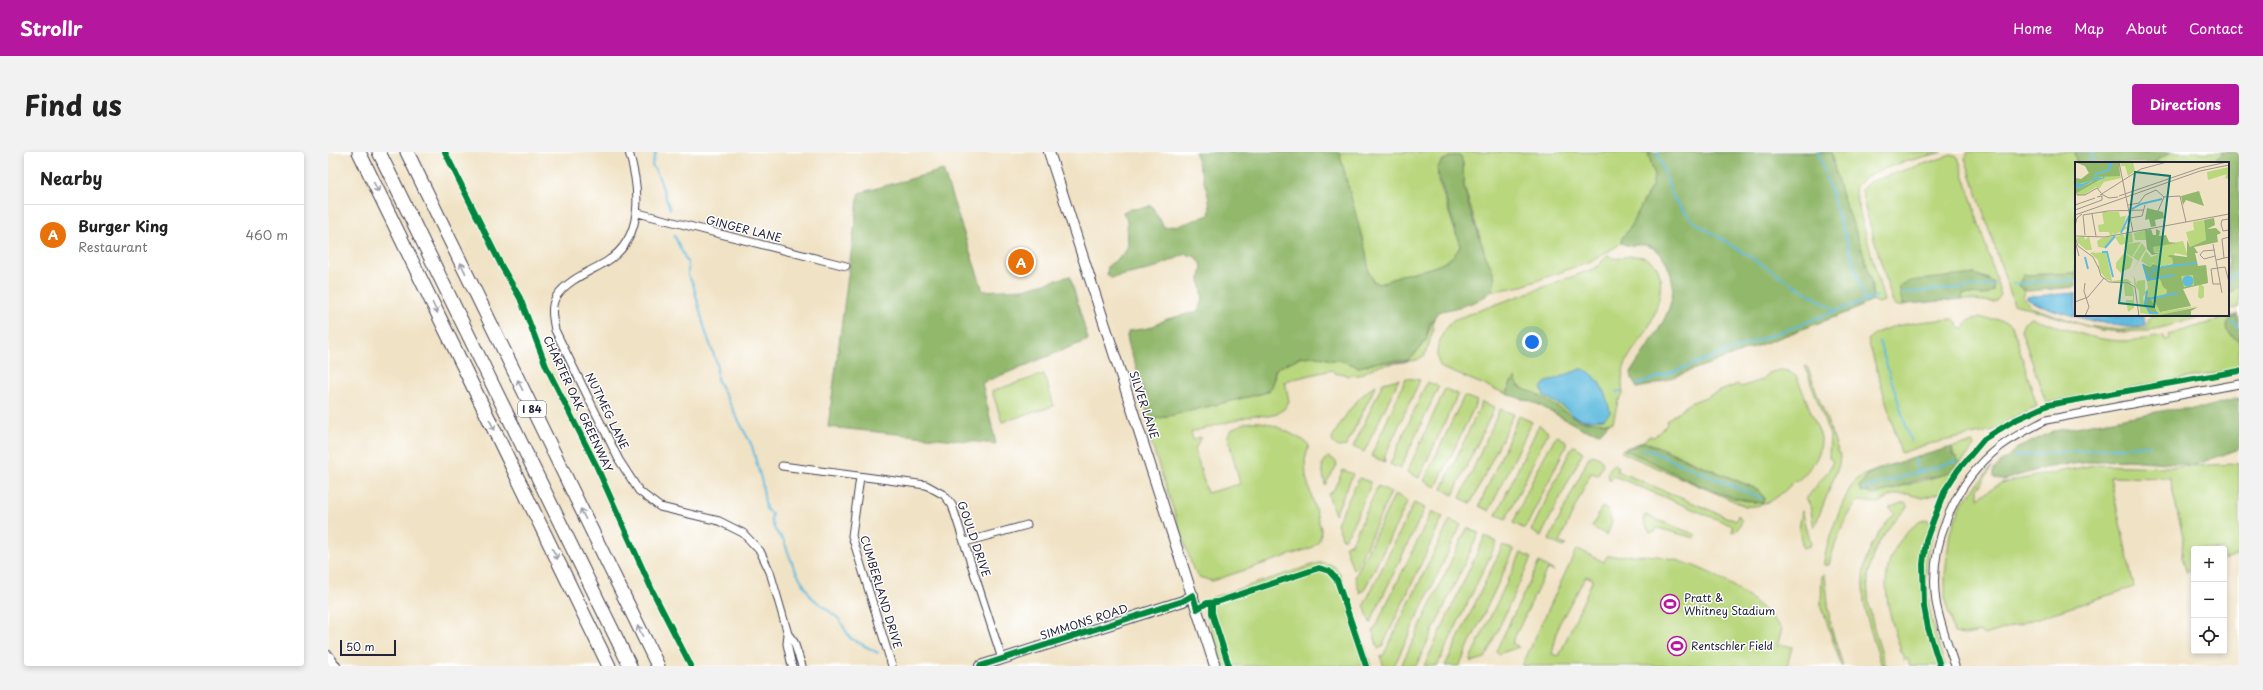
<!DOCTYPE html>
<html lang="en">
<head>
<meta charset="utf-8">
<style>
	:root { --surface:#fff; --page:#f2f2f2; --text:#222; --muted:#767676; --line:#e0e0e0; --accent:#b5179e }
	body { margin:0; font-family:"Playpen Sans",sans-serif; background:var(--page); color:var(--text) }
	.controls { position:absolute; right:12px; bottom:12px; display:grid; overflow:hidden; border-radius:4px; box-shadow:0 2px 6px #0003 }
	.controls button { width:36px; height:36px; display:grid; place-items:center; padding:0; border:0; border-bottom:1px solid var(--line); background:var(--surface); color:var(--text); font:20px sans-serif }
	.scale { position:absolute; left:12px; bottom:10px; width:56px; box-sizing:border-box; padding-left:4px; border:2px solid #22223b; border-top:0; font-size:11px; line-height:14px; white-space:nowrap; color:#22223b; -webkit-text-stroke:3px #fff; paint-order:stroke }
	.you { position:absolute; left:1204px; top:190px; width:14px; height:14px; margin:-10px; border:3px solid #fff; border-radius:50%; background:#1a73e8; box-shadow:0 0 0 6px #1a73e833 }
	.badge { display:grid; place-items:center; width:26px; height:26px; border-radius:50%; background:var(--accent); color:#fff; font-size:13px; font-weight:700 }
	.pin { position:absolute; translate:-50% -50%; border:2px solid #fff; box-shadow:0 1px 4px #0006 }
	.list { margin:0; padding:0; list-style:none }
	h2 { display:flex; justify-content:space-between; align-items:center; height:52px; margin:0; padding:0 16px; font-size:17px }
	h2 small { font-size:13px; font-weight:400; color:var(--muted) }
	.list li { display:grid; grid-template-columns:26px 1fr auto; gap:12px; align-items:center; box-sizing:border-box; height:60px; padding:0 16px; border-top:1px solid var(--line) }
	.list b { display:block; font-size:15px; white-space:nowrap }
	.list p { margin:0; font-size:13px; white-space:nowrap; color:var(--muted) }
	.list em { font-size:13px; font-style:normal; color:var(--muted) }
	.icon { flex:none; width:22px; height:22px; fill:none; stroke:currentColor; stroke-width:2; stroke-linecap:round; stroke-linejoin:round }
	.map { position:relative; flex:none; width:1911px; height:514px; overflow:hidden; border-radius:4px }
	header { display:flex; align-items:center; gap:24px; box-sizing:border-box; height:56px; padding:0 20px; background:var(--accent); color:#fff }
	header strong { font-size:19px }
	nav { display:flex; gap:22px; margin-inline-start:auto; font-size:14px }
	.intro { display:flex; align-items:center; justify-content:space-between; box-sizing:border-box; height:96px; padding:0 24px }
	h1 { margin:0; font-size:28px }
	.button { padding:10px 18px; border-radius:4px; background:var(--accent); color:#fff; font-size:14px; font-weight:700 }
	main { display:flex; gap:24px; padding:0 24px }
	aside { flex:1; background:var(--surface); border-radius:4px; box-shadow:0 2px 6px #0003 }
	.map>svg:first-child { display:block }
	.green { fill:#b9d77d; stroke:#6e7c5c; fill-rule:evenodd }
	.forest { fill:#92b86c; stroke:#5a6d54 }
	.water { fill:#61bbdf; stroke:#426e8d }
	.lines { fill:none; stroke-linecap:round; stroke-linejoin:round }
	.stream { stroke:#61bbdf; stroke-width:2 }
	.street-casing { stroke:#413f50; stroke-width:9 }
	.secondary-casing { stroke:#413f50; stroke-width:12 }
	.highway-casing { stroke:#413f50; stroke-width:15 }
	.street { stroke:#fff; stroke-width:7 }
	.secondary { stroke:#fff; stroke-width:10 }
	.highway { stroke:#fff; stroke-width:13 }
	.cycleway-casing { stroke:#fff; stroke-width:8 }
	.cycleway { stroke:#00873e; stroke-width:6 }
	.oneway { stroke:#9c9ca7 }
	.labels { text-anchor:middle; stroke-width:3; stroke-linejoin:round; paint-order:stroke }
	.shield { fill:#fff; stroke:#646476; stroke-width:1 }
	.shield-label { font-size:10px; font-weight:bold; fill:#22223b }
	.street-label { font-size:11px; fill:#22223b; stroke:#fff }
	.poi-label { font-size:11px; fill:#22223b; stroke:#fff; text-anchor:start }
	.inset-river { fill:none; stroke:#61bbdf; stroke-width:2 }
	.inset-road { fill:none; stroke:#9e958d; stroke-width:1 }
	.view { fill:#0f766e; fill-opacity:0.15; stroke:#0f766e; stroke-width:2 }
	.inset-edge { fill:none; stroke:#22223b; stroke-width:2 }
</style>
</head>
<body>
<header>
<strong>Strollr</strong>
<nav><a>Home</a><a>Map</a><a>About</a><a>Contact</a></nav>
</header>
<div class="intro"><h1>Find us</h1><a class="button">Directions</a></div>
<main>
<aside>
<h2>Nearby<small></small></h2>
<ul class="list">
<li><span class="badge" style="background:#e8710a">A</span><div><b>Burger King</b><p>Restaurant</p></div><em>460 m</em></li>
</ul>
</aside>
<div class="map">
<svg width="1911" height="514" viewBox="0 0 1911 514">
	<rect width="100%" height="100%" fill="#fff"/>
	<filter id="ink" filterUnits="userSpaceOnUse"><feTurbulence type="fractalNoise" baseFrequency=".025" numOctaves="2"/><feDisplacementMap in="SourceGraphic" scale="8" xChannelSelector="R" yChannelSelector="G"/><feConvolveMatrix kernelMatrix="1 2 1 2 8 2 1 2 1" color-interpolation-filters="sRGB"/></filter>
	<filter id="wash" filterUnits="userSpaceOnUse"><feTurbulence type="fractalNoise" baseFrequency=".012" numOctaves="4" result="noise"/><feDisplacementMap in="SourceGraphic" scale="16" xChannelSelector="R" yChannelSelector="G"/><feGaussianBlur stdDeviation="0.9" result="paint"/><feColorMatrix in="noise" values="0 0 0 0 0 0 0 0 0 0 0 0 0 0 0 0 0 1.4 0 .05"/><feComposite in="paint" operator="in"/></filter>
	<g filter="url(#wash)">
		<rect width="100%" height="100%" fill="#f0e2c4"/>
		<path class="green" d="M1011 0H1320L1326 21 1325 32 1301 77 1294 86V91L1266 108 1194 134 1162 140 1166 125 1157 102 1136 34 1135 10 1127 3 1113 9 1109 24 1132 94C1123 116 1090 118 1070 124 1063 127 1057 131 1050 132 1045 129 1043 125 1041 120 1031 80 1022 40 1011 0Z
			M1503 0H1614C1591 7 1538 16 1527 36L1529 50 1556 149 1551 151 1544 148 1545 143 1509 29Z
			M1639 0H1746L1749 11 1748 121 1695 123 1694 138H1698L1695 145 1703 155 1758 174 1792 178 1819 176 1821 166 1824 163H1882L1820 179 1794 180 1772 178 1686 152 1637 6Z
			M1843 0H1896L1882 11H1825Z
			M1623 3 1630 5 1673 143 1668 149 1665 150 1634 147 1635 142 1643 141 1655 143 1661 127 1646 122 1607 128 1574 151 1580 152C1574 154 1570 156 1565 151L1537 56 1534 37 1541 30Z
			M1280 103C1285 110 1297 104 1303 104 1343 103 1334 144 1324 168 1311 198 1289 205 1295 242L1290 250 1285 270C1258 278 1226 255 1205 240L1197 238 1185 229 1183 230 1179 242 1114 216C1102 202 1114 179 1125 168L1268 116ZM1253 217 1257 218 1276 267 1258 268 1245 264 1236 255 1216 244 1217 231Z
			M1911 133V155L1900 158V144Z
			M1911 162 1899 171V179L1911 190V217L1757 243 1718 251 1693 178 1696 170 1704 166C1734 175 1762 188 1793 189 1808 189 1822 186 1836 184L1837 188 1841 187 1840 183Z
			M1106 163 1105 179 1097 203 1089 208 1049 214 1031 223 1019 224 1014 221 1008 222 1004 218 957 229 961 249 957 256 949 262 941 264 926 263 863 280 865 288 872 285V288L867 297 879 341 912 332 900 285C900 279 905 277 910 274 933 262 955 278 975 288L981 293 977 308 978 325 993 377C993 387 991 391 983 396L884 429 871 425 865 417 821 284 824 268 936 241 941 239 946 230 947 219 951 215 973 205 988 204 1003 208H1012L1031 215 1051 210H1076L1085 205 1098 188Z
			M1626 167 1631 175 1636 176C1638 172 1640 168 1645 167 1655 165 1677 167 1684 173L1709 254 1686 265 1666 278 1597 293 1573 301 1540 188C1550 172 1607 168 1626 167Z
			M1477 214 1480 216 1512 304 1511 313 1486 376 1482 353 1478 347 1501 318 1505 309 1501 306 1502 284Z
			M1452 218 1460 219 1469 225 1493 285C1494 305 1483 315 1470 329L1468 328C1452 343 1441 356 1417 354L1293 300 1295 297 1312 291 1322 284 1326 285 1339 272 1338 269 1360 252 1410 232 1413 235 1434 228 1441 221ZM1322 291 1431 338 1436 346 1435 351C1385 346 1343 315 1297 298Z
			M716 222 726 254 674 270 664 239Z
			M1078 226 1092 228 1056 306 1057 310 1043 304Z
			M1071 227 1036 300 1025 295 1055 231Z
			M1099 230 1111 234 1072 317 1062 312Z
			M1048 233 1018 294 1010 295 1005 291 1004 286C1016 265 1027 246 1048 233Z
			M1117 237 1130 242 1091 326 1079 320Z
			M1136 244 1149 249 1108 335 1096 329Z
			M1154 250 1167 255 1125 343 1114 337Z
			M1172 257 1186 262 1143 351 1132 346Z
			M1191 264 1204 270 1161 359 1151 354Z
			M1211 273 1220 280 1178 367 1168 363Z
			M1230 284 1238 289V294L1197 377 1185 371C1191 358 1222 287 1230 284Z
			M1645 291 1646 295 1628 317 1615 340 1594 346 1580 342H1567L1551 351 1530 349C1515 369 1507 390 1501 413H1496C1495 398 1517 340 1527 329 1534 322 1544 320 1552 317L1539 323 1532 335 1543 343 1611 324 1621 319 1628 312 1624 295Z
			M1247 294 1255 300 1213 384 1203 379 1244 295Z
			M1265 303 1273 307 1275 312 1270 323 1263 321 1231 390 1238 393 1235 395 1221 388 1261 305Z
			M1001 305 1008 309 1009 313 997 333 994 315 996 308Z
			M1911 310V403L1896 408V397H1866V417L1858 420 1854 405 1855 386 1842 326 1782 325 1806 435 1657 483 1652 480 1636 483 1626 481 1617 448V423L1622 381 1634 351 1664 315 1650 337V346L1673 331 1766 313 1840 315 1906 312Z
			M1287 312 1290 314 1289 319 1408 369 1410 363 1414 369 1409 378 1404 380 1405 374 1286 324 1282 329 1279 323 1283 314Z
			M1015 318 1025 322 1007 363 1000 342 1005 339Z
			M1031 326 1042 330V335L1022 379 1015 388 1009 371Z
			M1050 334 1063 340 1029 415 1025 418 1017 394 1024 391Z
			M1067 342 1080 349 1036 438 1032 441 1027 425Z
			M1086 351 1097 356 1042 471 1036 453Z
			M1573 351H1578L1580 355C1524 407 1536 449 1558 514H1554C1534 454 1519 412 1567 361L1561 356Z
			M1274 355 1280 358 1284 369 1279 383 1264 375Z
			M1474 358 1483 391 1482 394 1475 396 1471 378Z
			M1104 359 1115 365 1054 495 1050 497 1045 480Z
			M1317 363 1368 383 1367 386 1329 376 1327 380 1322 381 1315 368Z
			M1599 367 1605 374C1604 386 1601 397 1599 408 1595 445 1606 479 1617 514H1582L1580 507 1576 508C1563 467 1543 420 1577 383 1583 376 1590 369 1599 367Z
			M1122 368 1133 373 1066 514H1056L1052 504H1055Z
			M1139 376 1151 381 1088 514H1073Z
			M1157 384 1169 390 1109 514H1096Z
			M1175 393 1186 398 1131 514H1117Z
			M1250 397 1276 410 1279 404C1295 404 1313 402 1329 404 1376 411 1424 441 1454 477L1449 494 1451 495 1452 492 1464 495 1459 514H1194L1247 400ZM1258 424 1265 427 1231 504 1224 502 1231 472Z
			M1193 401 1203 406 1157 506 1143 510 1142 507Z
			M1211 410 1226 419 1219 417 1184 491 1191 495 1170 502 1168 499Z
			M991 411C1001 411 1007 413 1012 421L1043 514H895L877 458 879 451 886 445Z
			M1497 422 1502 472 1515 514H1513L1493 452 1494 424Z"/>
		<path class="forest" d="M867 0H1011L1038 100 1041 120 1045 129 1050 132C1057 131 1063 127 1070 124 1090 118 1123 116 1132 94L1109 18C1111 9 1123 2 1133 4 1136 13 1135 24 1136 34 1140 56 1149 77 1156 99 1159 110 1171 123 1165 136 1157 151 1125 156 1110 160L1101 173 1098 188 1081 208 1051 210 1031 215 1012 208H1003L988 204 973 205 951 215 947 219 944 235 936 241 824 268C815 257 817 242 813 229 808 213 801 199 799 183L801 179 821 176 839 167 868 160 872 156 875 147 872 128 874 113 868 105 858 102 824 117 783 126 779 123 780 114 796 102 800 93 799 69 795 60C805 54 814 59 823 53L836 75 853 73 881 63C886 52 870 14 867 0Z
			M1320 0H1503C1505 10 1507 20 1510 30 1517 55 1549 126 1544 148L1526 158 1324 233 1309 236 1304 227 1303 220C1321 189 1358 152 1340 115 1337 108 1334 102 1328 98 1313 87 1304 98 1294 91V86L1301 77 1325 32 1326 21Z
			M1746 0H1843L1825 11H1749Z
			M1896 0H1911V133L1900 144V11H1882Z
			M615 18 655 139 696 137 742 124 760 188 654 231 668 292 500 275 531 41Z
			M1748 121V135L1700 139 1690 134 1695 123Z
			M1646 122 1665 130V139L1657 143 1635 142 1634 147 1580 152 1574 151 1571 134 1582 129Z
			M1911 164V190L1899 179 1898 173 1904 165Z
			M1188 226C1189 236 1196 238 1205 240L1252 269 1281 271 1272 281 1255 277 1209 252 1179 242 1183 230Z
			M1911 246V297L1866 313 1800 308 1770 309 1719 315 1675 328 1666 326 1665 321 1667 316 1688 297 1726 279 1839 258 1875 256Z
			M1316 290 1431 338 1436 346 1435 351C1386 348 1341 315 1296 298Z
			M1624 295V303L1629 306 1630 311 1619 322 1593 327 1546 343 1538 339 1533 340 1531 335 1539 323 1555 315Z"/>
		<path class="water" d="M1748 141V163H1814L1818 173C1806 183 1713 157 1699 147V145L1705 144Z
			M1253 217C1270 219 1280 246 1282 261L1276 267 1258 268 1245 264 1236 255 1216 244 1213 236 1217 231Z"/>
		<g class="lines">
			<path class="stream" d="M328 0 324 13C334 26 335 42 342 57
				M1329 0 1346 48 1365 69 1508 159
				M1490 0 1537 148
				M1763 0 1766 11
				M346 83 360 112V123L365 132 377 178 389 212V227L424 294 434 331 438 357 444 362 443 368 447 378 456 389 466 416 483 445 511 467 522 486 550 501
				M1900 128 1911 119
				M1685 132 1748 128
				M1574 141 1665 133
				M1904 169 1911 175
				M1551 189 1583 290
				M1309 233 1549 144
				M1288 240 1293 239
				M1315 296 1433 346
				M1686 304 1822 293
				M1587 307 1590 320
				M1535 337 1628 309"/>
		</g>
	</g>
	<g filter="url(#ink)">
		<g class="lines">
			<g class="street-casing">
				<path id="street" d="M301 0C312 37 317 86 278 110 261 120 239 128 228 145 222 155 225 167 227 178L291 308 311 339 332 355 391 369 415 381 432 399 442 420 460 482 466 490 474 514
					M310 61 518 114
					M454 314 598 333 616 343 624 353 674 507
					M532 325 524 384 564 514
					M637 390 699 373
					M460 482 459 492 464 514
					M1627 514C1620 493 1612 472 1608 450 1600 392 1627 329 1673 294 1688 283 1703 276 1718 268L1911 232"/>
			</g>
			<g class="secondary-casing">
				<path id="secondary" d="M721 0 887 514
					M0 504 7 514
					M652 514 855 449 865 443"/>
			</g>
			<g class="highway-casing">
				<path id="highway" d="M31 0 281 514
					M51 0 302 514
					M79 0 330 514"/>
			</g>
			<use href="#street" class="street"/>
			<use href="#secondary" class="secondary"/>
			<use href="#highway" class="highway"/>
			<g class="cycleway-casing">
				<path id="cycleway" d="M117 0 174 115 192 146 218 214 268 313 324 438 363 514
					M884 451V461L901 514
					M652 514 855 449 865 443 869 457 879 451 889 450 991 416 1001 419 1009 428 1038 514
					M1612 514 1600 476 1596 455 1595 412 1598 388 1617 338 1630 318 1656 287 1685 269 1720 253 1911 219"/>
			</g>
			<use href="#cycleway" class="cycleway"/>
		</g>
		<defs><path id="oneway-shaft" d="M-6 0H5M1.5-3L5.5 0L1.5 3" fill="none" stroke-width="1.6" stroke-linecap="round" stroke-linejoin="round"/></defs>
		<g class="oneway">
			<use href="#oneway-shaft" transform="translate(48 35) rotate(64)"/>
			<use href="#oneway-shaft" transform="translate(135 116) rotate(-116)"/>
			<use href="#oneway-shaft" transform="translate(107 156) rotate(64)"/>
			<use href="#oneway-shaft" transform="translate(192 233) rotate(-116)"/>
			<use href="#oneway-shaft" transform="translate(164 273) rotate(64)"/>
			<use href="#oneway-shaft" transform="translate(255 362) rotate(-116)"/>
			<use href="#oneway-shaft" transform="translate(227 402) rotate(64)"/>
			<use href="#oneway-shaft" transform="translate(312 479) rotate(-116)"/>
		</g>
	</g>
	<defs>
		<g id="stadium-ring" transform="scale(1)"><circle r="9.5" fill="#fff" stroke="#b5179e" stroke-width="1.5"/><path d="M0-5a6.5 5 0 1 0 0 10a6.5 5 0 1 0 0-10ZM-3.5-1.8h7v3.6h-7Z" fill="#b5179e"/></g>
	</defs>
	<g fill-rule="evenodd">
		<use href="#stadium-ring" x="1342" y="452"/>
		<use href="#stadium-ring" x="1349" y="494"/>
	</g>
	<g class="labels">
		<rect class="shield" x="190" y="249" width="28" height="16" rx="3"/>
		<g class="shield-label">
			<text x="204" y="261">I 84</text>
		</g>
		<g class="street-label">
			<text transform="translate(416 77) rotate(14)" y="4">GINGER LANE</text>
			<text transform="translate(250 252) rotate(65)" y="4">CHARTER OAK GREENWAY</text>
			<text transform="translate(816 253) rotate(72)" y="4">SILVER LANE</text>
			<text transform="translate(279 259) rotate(64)" y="4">NUTMEG LANE</text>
			<text transform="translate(646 387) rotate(71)" y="4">GOULD DRIVE</text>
			<text transform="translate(553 440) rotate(73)" y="4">CUMBERLAND DRIVE</text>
			<text transform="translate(756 470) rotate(-18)" y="4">SIMMONS ROAD</text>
		</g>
		<g class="poi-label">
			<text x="1356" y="450">Pratt &amp;<tspan x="1356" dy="13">Whitney Stadium</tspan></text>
			<text x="1363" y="498">Rentschler Field</text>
		</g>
	</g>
	<g transform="translate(1747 10)">
		<rect width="154" height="154" fill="#f0e2c4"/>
		<path d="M0 0H43L46 16 29 20 24 27 21 25 9 33H0V16L7 17 14 11 10 4ZM45 0H58L60 9 53 14 50 4H46ZM154 5V17L150 16 152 12 133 18 132 10ZM27 50H44L45 55 54 53 51 54 49 63 53 66 39 73 37 69 38 73H35L34 70H24L23 63 29 62ZM129 58 131 78 115 85 111 70 119 68 118 60ZM70 68 73 79 72 86 75 89 72 87V78H60L59 71ZM57 71 58 80 45 83 40 75 48 72 50 76V72ZM9 74 10 78 14 74 17 88H11L3 81 1 76ZM40 74 30 86 23 85 22 79 27 76ZM108 79 113 94 100 91 98 95 92 94 97 96 98 102 82 105 78 101 75 105 66 99 71 89 76 95 84 92 85 90 79 91 78 85ZM66 80 57 95 52 92 50 82ZM67 81 71 87 58 108 63 99 58 95ZM21 89 18 91 31 90 37 119 52 117 57 121H41L31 117 25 109 23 98 15 91ZM49 91 58 97 55 106 46 110 47 112 41 106V101ZM131 103 133 121 126 122 129 125V135L126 137 123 135 124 122 108 126 106 116 103 114ZM55 113 60 116 61 123 62 119 70 118V130L73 126 72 119 86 117 88 125 92 128 91 132 77 135 85 150 123 144 85 154 65 151 64 129 59 122V116ZM72 129V135H75L83 152 75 151 69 142 68 135ZM53 121 58 125 59 133V146L53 150 51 138H58V134H50L49 122Z" fill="#b9d77d" fill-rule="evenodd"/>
		<path d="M0 0H35V3L32 8 21 11 17 18 4 22 0 21V16L6 17 14 11 10 4ZM37 0H44L45 14 21 15 19 18 26 17 0 32V24L5 26 17 20 21 13 34 9ZM124 29 129 44 111 38 108 43 106 34ZM72 46 88 50 89 56 80 58 81 64 76 65 74 57 70 58ZM139 56 140 63 132 67 141 66 146 71 142 73 143 80 119 85 123 91H120L123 104 131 103 133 121 108 127 116 144 85 150 77 135 91 132 92 128 88 125 85 117 72 119 68 102 75 105 78 102 86 105 98 102 97 96 92 94 96 93 112 95V78L115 85 131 78 129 58ZM118 113 119 123 109 125 106 114ZM76 67 78 73H81V67L85 69 84 74 91 73 94 80 102 81 78 85 79 91H86L77 93 72 87 70 68ZM72 129V135H75L83 152 75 151 69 142ZM123 145 116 149V154L85 153Z" fill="#92b86c" fill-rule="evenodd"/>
		<path d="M35 0H37V4L34 9 21 13 19 17 22 15 28 16V14L30 15 28 17 19 18 5 26 0 24V21L7 22 17 18 21 11 32 8ZM107.5 119a5.5 5.5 0 1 1 11 0a5.5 5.5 0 1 1-11 0Z" fill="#61bbdf"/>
		<path class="inset-river" d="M57 47 66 42 87 37M46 71 54 54M30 86 40 74M27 90H32L38 115M10 95 13 107M68 102 73 119M86 105 122 101M72 116 79 107 85 105M72 118 99 113M72 129 70 142 75 151H83M73 137 103 131"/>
		<path class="inset-road" d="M44 0 58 70M26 32 34 36 43 35M2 33H10L22 26 26 31M25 33 66 7 92 0M44 34 125 6 152 0M105 34 111 60M0 43 20 36M53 43 64 41 70 33 81 28 89 35 105 34M0 48 27 38V34L22 35M83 49 89 35M17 52 21 74M0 53 125 9 154 3M55 56 67 54 70 43M154 57 147 58 146 62 148 69 154 68M0 64 2 56 7 52M10 73 8 53 33 49 69 48M0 74 30 75 154 52M0 75 3 84 18 95 23 105M0 79 4 94M138 82 147 131M140 88 128 89 125 93 129 97 140 94M149 96 147 77 154 75M141 98 154 95M23 104 26 114 34 120 53 121 60 125 64 154M145 122H138L136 107 150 105 154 120M0 137V140L13 135 29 116M3 154H10L14 145 9 129 10 121"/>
		<path class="view" d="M60 10 95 14 79 145 44 141Z"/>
		<rect width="154" height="154" class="inset-edge"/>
	</g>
</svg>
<div class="controls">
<button>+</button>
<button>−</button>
<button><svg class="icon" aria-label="locate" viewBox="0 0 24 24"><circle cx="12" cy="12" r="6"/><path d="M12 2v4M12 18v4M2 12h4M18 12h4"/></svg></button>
</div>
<div class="scale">50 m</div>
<div class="you"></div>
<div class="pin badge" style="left:693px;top:110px;background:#e8710a">A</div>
</div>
</main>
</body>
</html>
